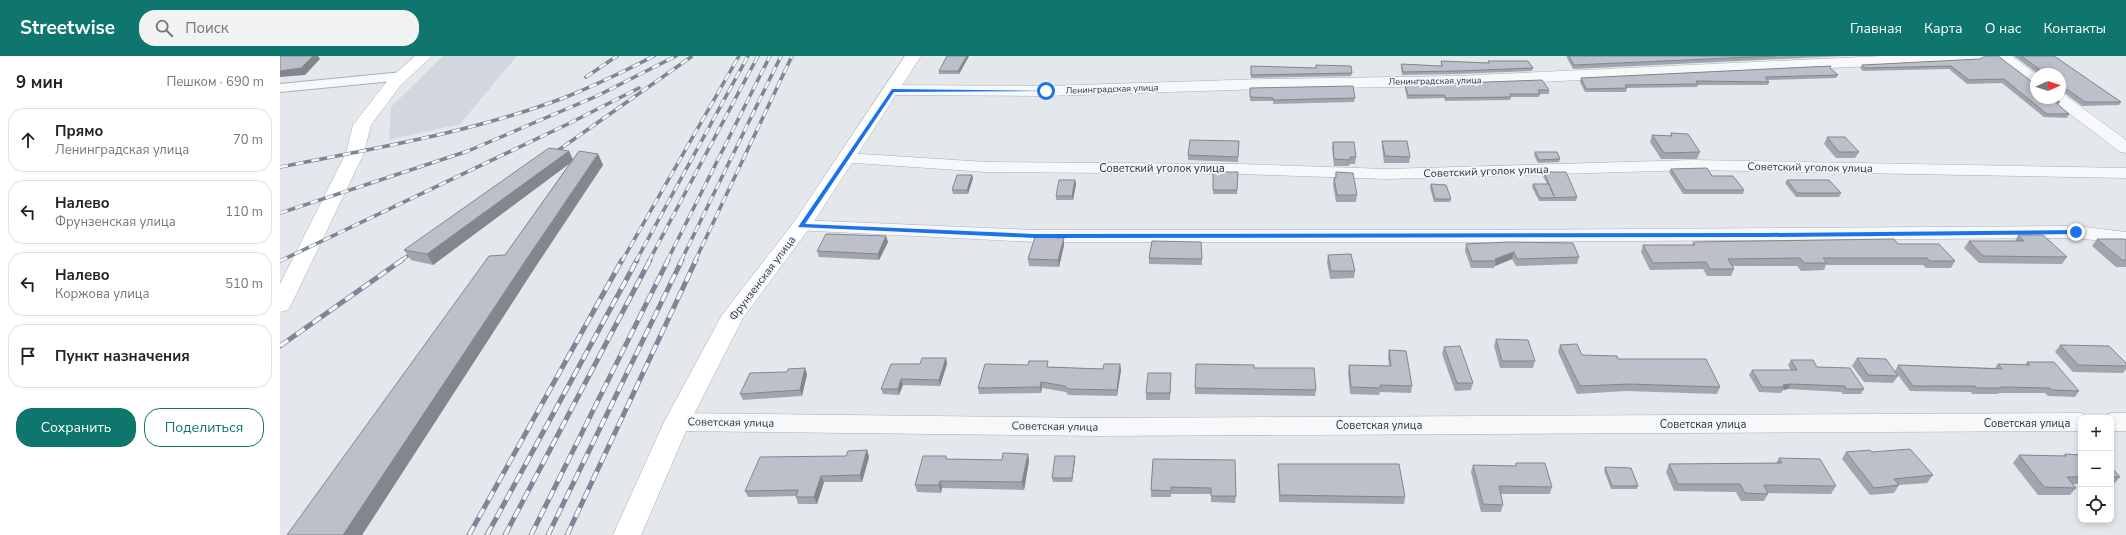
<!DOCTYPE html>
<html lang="ru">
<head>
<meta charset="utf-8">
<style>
	:root { --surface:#fff; --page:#f2f2f2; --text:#222; --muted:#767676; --line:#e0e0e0; --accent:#0f766e }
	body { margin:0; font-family:"Nunito Sans",sans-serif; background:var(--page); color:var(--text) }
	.controls { position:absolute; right:12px; bottom:12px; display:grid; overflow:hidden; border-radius:8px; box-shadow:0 2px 6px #0003 }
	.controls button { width:36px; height:36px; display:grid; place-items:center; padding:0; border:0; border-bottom:1px solid var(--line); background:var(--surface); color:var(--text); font:20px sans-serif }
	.compass { position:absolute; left:1750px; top:12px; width:36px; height:36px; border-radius:50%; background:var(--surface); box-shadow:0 2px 6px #0003; rotate:87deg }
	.stop { position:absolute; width:12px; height:12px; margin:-9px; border:3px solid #1a73e8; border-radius:50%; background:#fff }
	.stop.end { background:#1a73e8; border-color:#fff; box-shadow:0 1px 4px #0008 }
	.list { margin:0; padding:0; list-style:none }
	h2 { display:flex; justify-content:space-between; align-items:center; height:52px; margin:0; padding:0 16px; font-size:17px }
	h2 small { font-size:13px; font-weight:400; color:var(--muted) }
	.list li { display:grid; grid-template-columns:26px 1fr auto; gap:12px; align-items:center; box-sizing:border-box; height:64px; margin:0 8px 8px; padding:0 8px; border:1px solid var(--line); border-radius:16px }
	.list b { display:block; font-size:15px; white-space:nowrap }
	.list p { margin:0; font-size:13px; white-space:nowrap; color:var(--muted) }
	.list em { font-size:13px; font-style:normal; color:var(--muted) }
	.actions { display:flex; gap:8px; padding:12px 16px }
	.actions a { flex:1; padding:9px 0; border:1px solid var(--accent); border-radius:16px; text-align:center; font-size:14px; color:var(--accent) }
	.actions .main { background:var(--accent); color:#fff }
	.icon { flex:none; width:22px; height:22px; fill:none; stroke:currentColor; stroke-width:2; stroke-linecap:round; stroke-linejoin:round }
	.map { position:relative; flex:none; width:1846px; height:479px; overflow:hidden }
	header { display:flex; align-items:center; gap:24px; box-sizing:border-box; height:56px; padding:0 20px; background:var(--accent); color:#fff }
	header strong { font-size:19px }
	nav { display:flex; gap:22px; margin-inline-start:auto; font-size:14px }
	.search { width:280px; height:36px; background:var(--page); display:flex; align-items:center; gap:10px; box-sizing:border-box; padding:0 14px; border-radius:16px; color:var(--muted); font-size:15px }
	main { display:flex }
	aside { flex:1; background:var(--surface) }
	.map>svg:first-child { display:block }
	.built { fill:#d2d6de }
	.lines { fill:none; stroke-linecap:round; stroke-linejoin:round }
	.lane-casing { stroke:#a9aeb7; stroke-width:10 }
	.street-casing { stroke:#a9aeb7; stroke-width:1 }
	.secondary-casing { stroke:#a9aeb7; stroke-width:1 }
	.lane { stroke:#f7f8fa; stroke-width:8 }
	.street { fill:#f7f8fa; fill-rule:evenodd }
	.secondary { fill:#fff; fill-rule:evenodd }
	.rail-far1-casing { stroke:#7d8696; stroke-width:3.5 }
	.rail-casing { stroke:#7d8696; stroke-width:5 }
	.rail-far1 { stroke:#f4f6f9; stroke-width:2.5; stroke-dasharray:8; stroke-linecap:butt }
	.rail { stroke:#f4f6f9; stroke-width:3.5; stroke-dasharray:10; stroke-linecap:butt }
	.wall { fill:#a1a5ae }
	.shaded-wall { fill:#83868d }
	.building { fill:#bbc0ca; stroke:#83868d }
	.route { fill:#1a73e8 }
	.labels { text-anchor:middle; stroke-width:3.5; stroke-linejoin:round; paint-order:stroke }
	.far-street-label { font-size:9px; fill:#2b3445; stroke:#f4f6f9 }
	.street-label { font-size:11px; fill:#2b3445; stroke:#f4f6f9 }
</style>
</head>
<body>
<header>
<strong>Streetwise</strong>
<div class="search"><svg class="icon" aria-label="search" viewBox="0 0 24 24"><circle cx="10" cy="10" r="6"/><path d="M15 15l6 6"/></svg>Поиск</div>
<nav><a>Главная</a><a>Карта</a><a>О нас</a><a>Контакты</a></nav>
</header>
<main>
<aside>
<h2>9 мин<small>Пешком · 690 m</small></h2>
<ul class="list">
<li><svg class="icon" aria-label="ahead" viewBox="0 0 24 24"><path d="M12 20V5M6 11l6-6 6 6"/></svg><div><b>Прямо</b><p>Ленинградская улица</p></div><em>70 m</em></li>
<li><svg class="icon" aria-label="left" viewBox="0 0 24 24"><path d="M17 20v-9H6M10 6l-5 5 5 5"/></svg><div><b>Налево</b><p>Фрунзенская улица</p></div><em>110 m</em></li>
<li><svg class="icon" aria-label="left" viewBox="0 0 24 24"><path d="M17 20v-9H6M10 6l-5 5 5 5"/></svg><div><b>Налево</b><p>Коржова улица</p></div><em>510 m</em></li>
<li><svg class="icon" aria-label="arrive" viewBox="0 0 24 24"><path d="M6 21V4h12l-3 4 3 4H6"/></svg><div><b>Пункт назначения</b></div></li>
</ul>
<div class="actions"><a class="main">Сохранить</a><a>Поделиться</a></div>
</aside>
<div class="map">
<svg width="1846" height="479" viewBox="0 0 1846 479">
	<rect width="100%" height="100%" fill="#e4e7ec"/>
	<path class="built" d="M163 0H237L180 68 109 84 111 51Z"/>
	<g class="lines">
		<g class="lane-casing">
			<path id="lane" d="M0 32 123 20"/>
		</g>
		<g class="street-casing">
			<path id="street" d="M1603 0H1706L1703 3 1698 5 1176 30 984 33 766 40 612 39 606 37 604 34 606 31 612 29 766 30 984 23 1176 20Z
				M1714 0H1732L1756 18V30L1750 28Z
				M1780 37 1785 39 1846 84V97L1840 96 1773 45 1771 42H1780Z
				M566 97 706 106 960 108 1106 113 1412 104 1846 112V122L1412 114 1106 123 960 118 706 116 560 106 557 102 560 98Z
				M521 164 755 174H1212L1796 170 1846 176V188L1796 182 1212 186H755L514 174 511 170 514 166Z
				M397 357 818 362 1801 357 1811 362H1801V375L818 380 397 375 388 372 385 366 388 360Z
				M1831 357H1846V375H1831V362H1821Z"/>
		</g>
		<g class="secondary-casing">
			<path id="secondary" d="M135 0H152L120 30 91 69 84 97 11 249 8 254 0 256V228L66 97 73 69 108 24Z
				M625 0H641L531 170 463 262 410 366 361 479H333L384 366 442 259 514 166Z"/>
		</g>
		<use href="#lane" class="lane"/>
		<use href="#street" class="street"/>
		<use href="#secondary" class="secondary"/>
		<g class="rail-far1-casing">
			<path id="rail-far1" d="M306 21 337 0
				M270 100 411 1
				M0 111C96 92 194 76 286 41 316 29 345 15 374 0
				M0 157 188 95 317 40 396 0
				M0 205 290 67 359 32
				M120 205 138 193
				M342 205 459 0
				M356 205 468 0
				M369 205 478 0
				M387 205 490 0
				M401 205 501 0
				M415 205 512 0"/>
		</g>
		<g class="rail-casing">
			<path id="rail" d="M0 290 122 204
				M189 479 342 204
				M207 479 357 204
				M225 479 370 204
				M251 479 388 204
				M268 479 402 204
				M287 479 416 204"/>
		</g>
		<use href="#rail-far1" class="rail-far1"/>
		<use href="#rail" class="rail"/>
	</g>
	<path class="wall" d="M667 0H689L679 18H659V15Z
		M1286 0H1563L1293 13Z
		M1734 0H1774L1841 46 1839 49 1802 50 1786 38 1781 36 1780 38V18H1757V17Z
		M1700 3 1751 25 1780 46 1778 49 1789 58 1787 62 1764 61 1722 27 1687 28 1669 13 1583 15 1580 12 1582 9Z
		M1161 5 1208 7V5L1253 12 1252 15 1176 18 1122 19 1121 12V8L1161 10Z
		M1036 9 1072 17 1071 20 971 22V10L1035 12Z
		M1551 10 1550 12 1558 19 1556 22 1488 24 1489 26 1488 29H1418L1417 31 1347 32 1346 36H1305L1300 26 1301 22Z
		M1125 29 1269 34V38H1260L1259 41H1231L1230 44 1165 45 1164 42 1127 43 1125 32Z
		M970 32 1075 42 1074 46 993 48V45H970Z
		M1391 77 1420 96 1417 103H1381L1370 86 1372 79 1390 80Z
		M1547 81 1579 96 1575 102H1556L1544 88Z
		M959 85 958 106 908 104V99Z
		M1102 85 1130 101 1129 107H1104L1102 91Z
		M1053 86 1076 101 1075 108H1070L1069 110H1054L1052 92Z
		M289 95 293 103 318 98 323 109 256 210 82 479H7L225 199 290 107 153 209 131 204 124 194Z
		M1255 96 1280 103 1279 106 1258 107 1254 99Z
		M1391 113 1432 120 1464 134 1463 138H1403L1389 116Z
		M933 116H958L957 138H933Z
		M1056 116 1077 139 1076 146H1056L1053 129 1054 122H1055Z
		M1264 116 1297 141 1296 145H1259L1252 131 1253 128H1267L1263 120Z
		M692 119 693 122 688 138H673L672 134Z
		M795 124 796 128 793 144H776V140Z
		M1507 124 1561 137 1559 141H1516L1505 127Z
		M1151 128 1171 143 1170 146H1154L1150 132Z
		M1738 179 1787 201 1782 208 1699 207 1684 192 1689 185H1735Z
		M606 180 608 186 599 204 539 201 537 195Z
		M1817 183 1846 184V211H1836L1812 190Z
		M1413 186 1618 188 1675 205 1671 212H1646L1643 209H1546L1544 214 1521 215 1517 210H1453L1454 213 1451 220H1427L1423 213 1370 214 1361 196 1363 189H1412Z
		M1186 188 1299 201 1297 208 1236 210 1232 203 1215 210 1214 212H1191L1185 195Z
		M784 189 779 211 749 210 748 203Z
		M1048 199 1075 215 1074 222 1050 223 1047 206Z
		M869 202 922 203V209L869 208Z
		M1216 283 1255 305 1253 312H1220L1214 290Z
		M1280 289 1302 299 1338 303 1440 331 1437 338 1346 335 1297 338 1278 296Z
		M1780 289 1846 307V313L1843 317 1793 316 1775 296Z
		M1164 291 1193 327 1191 334 1175 335 1162 298Z
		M1109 294 1132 330 1131 337 1100 336 1099 339 1070 338 1068 316 1069 309 1109 310 1108 301Z
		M666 302 667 308 660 330 623 329 619 339 603 338 601 333 640 308Z
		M1577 302 1618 320 1613 327 1584 326 1572 310Z
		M1511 304 1537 311 1584 333 1581 338H1563L1561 336 1508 333 1503 334 1501 337 1479 336 1469 319 1472 314H1511L1508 309Z
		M1747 306 1799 335 1795 341 1768 340 1765 337H1719L1718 338H1692L1691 336 1630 335 1615 315 1618 309 1715 312 1718 308 1745 309Z
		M840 308 841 314 837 340 788 339 786 336 762 332 761 337 699 338 698 332 769 311 823 313Z
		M974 312 1036 334 1035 340 915 338V332Z
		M527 318 522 340 463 344 460 338Z
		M891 325 890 344H866V337Z
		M587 394 589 401 582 426H544L537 448H518L516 441V440L468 441 465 435 566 400Z
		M1566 396H1592L1653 419 1647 427 1619 429 1614 437 1590 439 1562 403Z
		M748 398 749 405 744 434 662 432 661 437 637 436 635 429 666 400 667 403 722 404Z
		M1785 398 1801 399V428H1793L1796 432 1790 439H1758L1733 407 1739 399 1783 400Z
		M795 400V404L792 426H773L772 422Z
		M1499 402 1556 430 1551 438 1487 437 1488 438 1484 445H1461L1456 436 1394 435 1386 416 1389 408 1496 407Z
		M873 403 956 440 955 447 931 446V438H891V441H871V434Z
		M1236 407 1272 431 1270 438H1221L1223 449 1221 456H1201L1191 416 1193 409 1235 410Z
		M998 408 1125 441 1124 448 999 446 998 416Z
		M1325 411 1358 430 1357 433H1331L1324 415Z
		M1831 411 1840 421 1833 429H1831Z"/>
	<path class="shaded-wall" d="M33 0H38L40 3 25 19 0 21V15Z
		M687 0H689L679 18 678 15Z
		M289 95 293 105 153 209 147 198Z
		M318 98 323 109 256 210 82 479H63L250 198Z
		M692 119 693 122 688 138 687 134Z
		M795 124 796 128 793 144 792 140Z
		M606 180 608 186 599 204 598 198Z
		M784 182V189L779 211 778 204Z
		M1234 196 1232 203 1215 210 1216 205 1215 203Z
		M666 302 667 308 660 330 659 324Z
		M840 308 841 314 837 340V334Z
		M525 312 527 318 522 340 520 334Z
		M621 323 623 329 619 339 618 333Z
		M761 326 762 332 761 337 760 331Z
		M1510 328 1508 333 1503 334 1504 331 1503 329Z
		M587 394 589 401 582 426 580 419Z
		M748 398 749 405 744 434 742 426Z
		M795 400V404L792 426V422Z
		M541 420 544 426 537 448 534 441Z
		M660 425 662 432 661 437 659 429Z"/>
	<path class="building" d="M0 0H33L21 12 0 15Z
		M667 0H687L678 15H659Z
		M1289 0H1495L1294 9Z
		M1705 0H1718L1751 25 1756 27V42H1775L1780 46H1775L1789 58H1767L1724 23 1689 24 1671 10 1585 12 1582 9 1700 3Z
		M1741 0H1774L1841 46H1805L1788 34 1781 32V37H1780V18H1759V13Z
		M1161 5 1209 7 1208 5H1248L1253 12 1177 15 1123 16 1121 8 1162 10Z
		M1036 9 1071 10 1072 17 971 19V10L1036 12Z
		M1551 10 1550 12 1558 19 1485 21 1489 26 1416 25 1418 28 1345 29 1347 32 1306 33 1301 22Z
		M1262 24 1269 34H1258L1260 38H1230L1231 41 1166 42 1164 39H1128L1125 29Z
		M1073 30 1075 42 993 44V42L970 41V32Z
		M1391 77 1408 78 1420 96 1384 97 1372 79 1392 80Z
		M1547 81H1565L1579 96H1559Z
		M910 84 959 85 958 101 908 99Z
		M1102 85H1127L1130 101 1105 100Z
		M1053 86H1074L1076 101H1070V104L1054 103Z
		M269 92 289 95 147 198 124 194Z
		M299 95 318 98 250 198 63 479H7L209 200 225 199Z
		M1255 96H1277L1280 103 1259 104Z
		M1427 112 1432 120H1453L1464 134H1405L1391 113Z
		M933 116H958L957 134H933Z
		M1056 116 1073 117 1077 139H1057L1054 122H1056Z
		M1264 116H1286L1297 141 1260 142 1253 128H1269L1274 140Z
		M677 119H692L687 134H672Z
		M779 124H795L792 140H776Z
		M1507 124H1549L1561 137H1517Z
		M1151 128 1166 129 1171 143H1155Z
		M546 178 606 180 598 198 537 195Z
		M1738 179H1763L1787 201 1703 200 1689 185H1744Z
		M755 181 784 182 778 204 748 203Z
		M1614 183 1618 188H1659L1675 205H1650L1647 202H1543L1547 207H1524L1520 202 1448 203 1454 213H1430L1426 206 1373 207 1363 189H1415L1413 186Z
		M1817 183H1845L1846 184V204H1842Z
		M872 185 921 186 922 203 869 202Z
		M1229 186 1293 187 1299 201 1237 203 1234 196 1215 203 1216 205H1192L1186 188Z
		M1071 198 1075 215H1051L1048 199Z
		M1216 283 1248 284 1255 305H1222Z
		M1297 288 1302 299 1337 300 1338 303H1426L1440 331 1349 328 1300 330 1280 289Z
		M1780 289 1829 290 1846 307V310L1798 309Z
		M1180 290 1193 327H1177L1164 291Z
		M1109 294 1126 295 1132 330 1100 329V332L1071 331 1069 309 1111 310Z
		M642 302H666L659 324 621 323 618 333H601L611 308H640Z
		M1577 302 1606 303 1618 320 1588 319Z
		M1511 304H1533L1537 311 1570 312 1584 333H1566L1565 330 1510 328 1503 329 1504 331H1482L1472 314H1517Z
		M749 305H768L767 311 823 313 824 308H840L837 334 788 333 785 330 761 326 760 331 698 332 705 308 748 309Z
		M1747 306H1774L1799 335 1772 334 1770 332 1721 331 1722 332H1696L1695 330H1633L1618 309 1722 313 1718 308 1750 309Z
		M916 308 974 309V312H1034L1036 334 915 332Z
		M525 312 520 334 460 338 470 317 507 316 508 313Z
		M868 317H891L890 337H866Z
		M1630 393 1653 419 1614 423 1619 429 1594 432 1566 396 1590 394 1592 396Z
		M587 394 580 419 541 420 534 441H516L518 434 465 435 480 401 566 400 568 395Z
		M723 397 748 398 742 426 660 425 659 429H635L643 400H666V403L722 404Z
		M1785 398 1801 399V421H1787L1796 432 1764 431 1739 399 1786 400Z
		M775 400H795L792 422H772Z
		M1499 402 1540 403 1556 430 1484 429 1488 438 1465 437 1460 428H1398L1389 408 1502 407Z
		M873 403 955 404 956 440H931V432L891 431V435L871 434Z
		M1236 407H1265L1272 431 1219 430 1223 449 1203 448 1193 409 1236 410Z
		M998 408H1119L1125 441 1000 439Z
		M1325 411 1351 412 1358 430H1332Z
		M1831 411 1840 421H1831Z"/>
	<path class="route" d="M612 33 768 35 614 36 525 168 755 178 1486 177 1796 174 1799 176 1796 178 1486 181 755 182 518 171Z"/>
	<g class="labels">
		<g class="far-street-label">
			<text transform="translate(1155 25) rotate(-1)" y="3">Ленинградская улица</text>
			<text transform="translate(832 33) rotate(-2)" y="3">Ленинградская улица</text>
		</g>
		<g class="street-label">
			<text transform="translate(1530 111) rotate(1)" y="4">Советский уголок улица</text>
			<text x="882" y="116">Советский уголок улица</text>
			<text transform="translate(1206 115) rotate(-2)" y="4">Советский уголок улица</text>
			<text transform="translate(482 222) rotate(-53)" y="4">Фрунзенская улица</text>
			<text transform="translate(451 366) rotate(1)" y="4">Советская улица</text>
			<text x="1747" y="371">Советская улица</text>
			<text x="1423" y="372">Советская улица</text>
			<text x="1099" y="373">Советская улица</text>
			<text transform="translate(775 370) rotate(1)" y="4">Советская улица</text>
		</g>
	</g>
</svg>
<div class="controls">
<button>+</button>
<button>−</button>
<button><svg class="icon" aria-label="locate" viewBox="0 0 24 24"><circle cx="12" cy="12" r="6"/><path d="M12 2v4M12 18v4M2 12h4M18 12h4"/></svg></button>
</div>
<svg class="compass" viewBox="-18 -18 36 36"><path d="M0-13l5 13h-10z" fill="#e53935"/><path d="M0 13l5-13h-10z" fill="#767676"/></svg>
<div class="stop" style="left:766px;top:35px"></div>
<div class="stop end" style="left:1796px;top:176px"></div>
</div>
</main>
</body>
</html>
